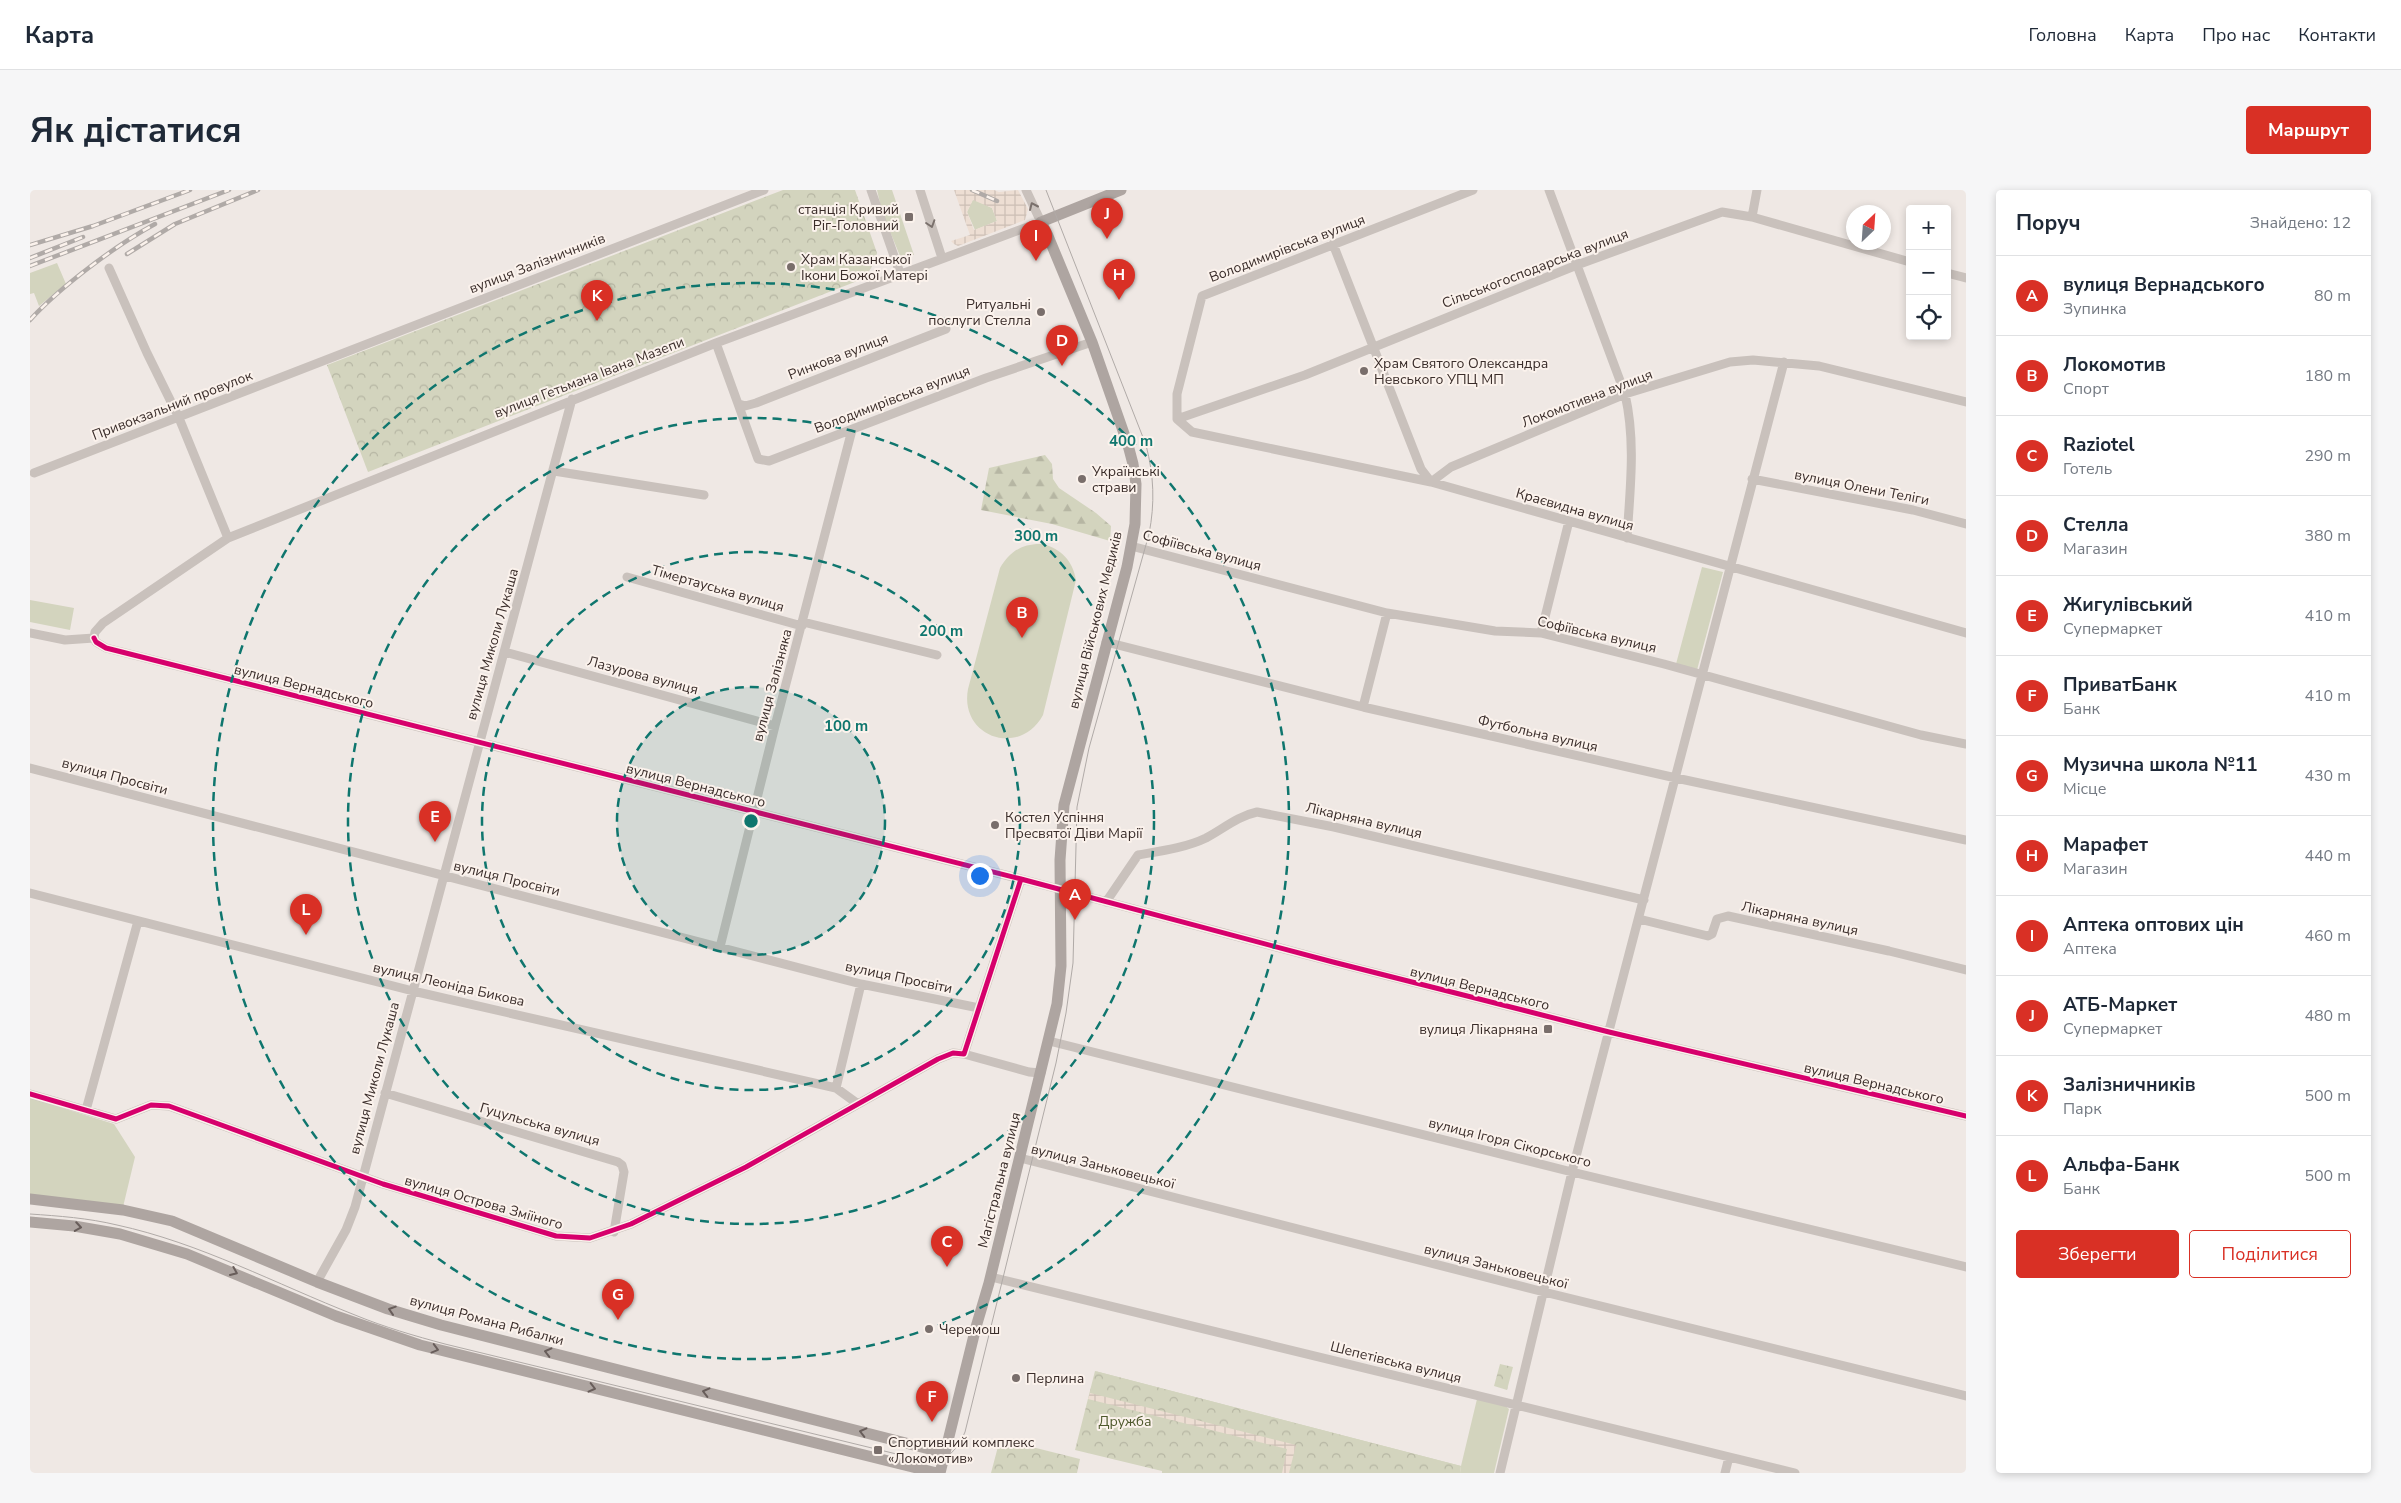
<!DOCTYPE html>
<html lang="uk">
<head>
<meta charset="utf-8">
<style>
	:root { --surface:#fff; --page:#f6f6f7; --text:#1f2937; --muted:#747a83; --line:#e0e1e3; --accent:#d93025 }
	body { margin:0; font-family:"Nunito Sans",sans-serif; background:var(--page); color:var(--text) }
	.controls { position:absolute; right:15px; top:15px; display:grid; overflow:hidden; border-radius:5px; box-shadow:0 2px 8px #0003 }
	.controls button { width:45px; height:45px; display:grid; place-items:center; padding:0; border:0; border-bottom:1px solid var(--line); background:var(--surface); color:var(--text); font:25px sans-serif }
	.compass { position:absolute; left:1816px; top:15px; width:45px; height:45px; border-radius:50%; background:var(--surface); box-shadow:0 2px 8px #0003; rotate:25deg }
	.you { position:absolute; left:949px; top:685px; width:18px; height:18px; margin:-12px; border:4px solid #fff; border-radius:50%; background:#1a73e8; box-shadow:0 0 0 8px #1a73e833 }
	.badge { display:grid; place-items:center; width:32px; height:32px; border-radius:50%; background:var(--accent); color:#fff; font-size:16px; font-weight:700 }
	.pin { position:absolute; translate:-50% -41px; filter:drop-shadow(0 1px 2px #0008) }
	.pin::after { content:''; position:absolute; top:26px; width:18px; height:15px; background:inherit; clip-path:polygon(0 0,100% 0,50% 100%) }
	.list { margin:0; padding:0; list-style:none }
	h2 { display:flex; justify-content:space-between; align-items:center; height:65px; margin:0; padding:0 20px; font-size:21px }
	h2 small { font-size:16px; font-weight:400; color:var(--muted) }
	.list li { display:grid; grid-template-columns:32px 1fr auto; gap:15px; align-items:center; box-sizing:border-box; height:80px; padding:0 20px; border-top:1px solid var(--line) }
	.list b { display:block; font-size:19px; white-space:nowrap }
	.list p { margin:0; font-size:16px; white-space:nowrap; color:var(--muted) }
	.list em { font-size:16px; font-style:normal; color:var(--muted) }
	.actions { display:flex; gap:10px; padding:15px 20px }
	.actions a { flex:1; padding:11px 0; border:1px solid var(--accent); border-radius:5px; text-align:center; font-size:18px; color:var(--accent) }
	.actions .main { background:var(--accent); color:#fff }
	.icon { flex:none; width:28px; height:28px; fill:none; stroke:currentColor; stroke-width:2; stroke-linecap:round; stroke-linejoin:round }
	.map { position:relative; flex:none; width:1936px; height:1283px; overflow:hidden; border-radius:5px }
	header { display:flex; align-items:center; gap:30px; box-sizing:border-box; height:70px; padding:0 25px; background:var(--surface); border-bottom:1px solid var(--line) }
	header strong { font-size:24px }
	nav { display:flex; gap:28px; margin-inline-start:auto; font-size:18px }
	.intro { display:flex; align-items:center; justify-content:space-between; box-sizing:border-box; height:120px; padding:0 30px }
	h1 { margin:0; font-size:35px }
	.button { padding:12px 22px; border-radius:5px; background:var(--accent); color:#fff; font-size:18px; font-weight:700 }
	main { display:flex; gap:30px; padding:0 30px }
	aside { flex:1; background:var(--surface); border-radius:5px; box-shadow:0 2px 8px #0003 }
	.map>svg:first-child { display:block }
	.green { fill:#d3d4be }
	.forest { fill:url(#forest-firs) }
	.park { fill:url(#park-crowns) }
	.plaza { fill:url(#plaza-grid); fill-rule:evenodd }
	.lines { fill:none; stroke-linecap:round; stroke-linejoin:round }
	.minor { stroke:#c9c1bc; stroke-width:9 }
	.major { stroke:#aea5a1; stroke-width:11 }
	.tram { stroke:#b0aaa7; stroke-width:1 }
	.rail-casing { stroke:#b0aaa7; stroke-width:4.5 }
	.rail { stroke:#fbf2ec; stroke-width:2.5; stroke-dasharray:8; stroke-linecap:butt }
	.cycleway-casing { stroke:#fbf2ec; stroke-width:8 }
	.cycleway { stroke:#d6006c; stroke-width:5 }
	.oneway { stroke:#7a706c }
	.oneway2 { stroke:#685d5a }
	.ring { fill:none; stroke:#0f766e; stroke-width:2.5; stroke-dasharray:9 6 }
	.poi-dot { fill:#796e6b; stroke:#fbf2ec; stroke-width:2 }
	.labels { text-anchor:middle; stroke-width:4; stroke-linejoin:round; paint-order:stroke }
	.poi-label { font-size:14px; fill:#3a2d2a; stroke:#fbf2ec; text-anchor:start }
	.street-label { font-size:14px; fill:#3a2d2a; stroke:#fbf2ec }
	.park-label { font-size:14px; fill:#4e592c; stroke:#fbf2ec }
	.centre { fill:#0f766e; stroke:#fbf2ec; stroke-width:2.5 }
	.ring-label { font-size:15px; text-anchor:middle; font-weight:bold; fill:#0f766e; stroke:#fbf2ec; stroke-width:4; stroke-linejoin:round; paint-order:stroke }
</style>
</head>
<body>
<header>
<strong>Карта</strong>
<nav><a>Головна</a><a>Карта</a><a>Про нас</a><a>Контакти</a></nav>
</header>
<div class="intro"><h1>Як дістатися</h1><a class="button">Маршрут</a></div>
<main>
<div class="map">
<svg width="1936" height="1283" viewBox="0 0 1936 1283">
	<defs>
		<pattern id="forest-firs" width="22" height="20" patternUnits="userSpaceOnUse" patternTransform="scale(1.25)"><rect width="22" height="20" fill="#d3d4be"/><path d="M5 1l3.5 6h-7zM16 11l3.5 6h-7z" fill="#b6b6a3"/></pattern>
		<pattern id="park-crowns" width="20" height="18" patternUnits="userSpaceOnUse" patternTransform="scale(1.25)"><rect width="20" height="18" fill="#d3d4be"/><path d="M2 6a3 3 0 1 1 6 0M12 15a3 3 0 1 1 6 0" fill="none" stroke="#b6b6a3"/></pattern>
		<pattern id="plaza-grid" width="8" height="8" patternUnits="userSpaceOnUse" patternTransform="scale(1.25)"><rect width="8" height="8" fill="#edded3"/><path d="M0 4h8M4 0v8" fill="none" stroke="#ccbfb5"/></pattern>
	</defs>
	<rect width="100%" height="100%" fill="#efe8e4"/>
	<path class="green" d="M847 0H862L884 65 870 66 852 22Z
		M943 9 962 18 967 31 945 40 937 22Z
		M27 73 36 94 9 116 4 103 0 104V83Z
		M1013 354C1031 359 1043 371 1046 390L1013 525C990 568 929 547 938 499L970 378C980 361 993 353 1013 354Z
		M1672 377 1693 382 1667 480 1646 474Z
		M0 410 44 418 40 440 0 432Z
		M0 908 84 934 105 967 93 1017 0 1005Z
		M1065 1181 1431 1276 1447 1209 1474 1215 1479 1219 1464 1283H1430L1431 1276 1419 1283H1259Z"/>
	<path class="forest" d="M1015 265 1022 274 1023 289 1029 298 1066 323 1081 336 1080 351 1022 334 951 320 959 278Z"/>
	<path class="park" d="M753 0H825L847 63 844 73 835 88 338 282 297 175Z
		M1470 1174 1483 1177 1477 1200 1464 1196Z
		M1065 1181 1431 1276 1430 1283H1132V1281L1045 1260Z
		M970 1249 1050 1269 1047 1283H961Z"/>
	<path class="plaza" d="M924 0H964L969 2 988 0 998 19 995 30 928 56 924 54 921 51 940 45ZM943 10 962 18 967 31 944 40 937 22Z
		M1060 1203 1266 1255 1259 1283H1252L1257 1259 1058 1209Z"/>
	<g class="lines">
		<path class="minor" d="M841 0 870 83
			M890 0 912 68
			M1519 0 1595 204C1606 252 1600 299 1597 348
			M1722 27 1727 0
			M1303 54 1391 279 1401 292 1421 277 1595 204 1700 172 1723 170 1789 176 1936 212
			M79 78 117 163 149 228 198 348
			M1917 83 1936 88
			M686 153 728 269 739 271 956 188 1062 152
			M709 214 715 216 726 213 916 139
			M1147 229 1162 242 1401 292 1936 443
			M1147 229 1275 185 1547 75 1692 22 1722 27 1880 72
			M1147 229V204L1172 106 1443 0
			M524 281 674 305
			M4 283 734 0
			M1722 289 1883 320 1936 334
			M1101 356 1357 423 1465 441 1511 443 1634 474 1891 545 1936 554
			M597 387 772 436
			M773 432 907 465
			M0 443 35 450 64 448
			M1511 443 1539 331
			M64 448 66 452 76 458 991 689 1303 772 1579 842 1936 926
			M64 448 65 442 73 433 198 348 686 153 1011 32 996 0
			M1076 452 1333 517 1646 588 1936 650
			M475 462 745 536
			M1333 517 1357 423
			M0 578 831 794 949 818
			M0 703 383 801 806 898 828 914
			M1076 712 1108 665C1131 661 1155 658 1176 648 1193 639 1208 626 1227 622L1304 637 1614 710
			M1609 729 1678 746 1682 744 1687 729 1698 726 1859 761 1936 780
			M690 757 745 536 822 240
			M1019 851 1542 982 1936 1077
			M934 864 999 882 1011 883
			M806 898 831 794
			M355 903 588 972 592 975 594 982 584 1042
			M0 904 86 929 121 915 139 916 353 994 526 1046 560 1048 601 1034 716 977 908 869 923 863 934 864 991 689
			M56 920 108 731
			M990 968 1514 1102 1936 1206
			M961 1087 1765 1283
			M287 1092 316 1040 325 1017 542 209
			M1470 1283 1542 982 1754 172
			M1695 1283 1699 1267"/>
		<path class="major" d="M0 1009 93 1020 142 1031 287 1092 358 1119 411 1135 915 1263
			M0 1032 44 1036 90 1044 157 1064 306 1126 390 1155 907 1283
			M910 1283 946 1137 959 1093 1027 814 1031 776 1030 670 1034 615 1097 377 1105 334 1106 294 1103 274 1098 255 1062 152 1018 46 1011 32 1091 0"/>
		<path class="tram" d="M0 1024C29 1026 58 1028 87 1035 170 1053 246 1094 325 1125 354 1137 385 1146 415 1154L887 1269C913 1272 924 1267 935 1242L1026 873 1036 823 1043 773 1047 617 1059 558 1119 344C1125 313 1124 286 1116 255L1016 0"/>
		<g class="rail-casing">
			<path id="rail" d="M942 0 967 11
				M0 55 63 36 160 0
				M97 64 145 34 228 0
				M0 68 53 47
				M0 76 199 0
				M0 130C30 97 86 55 125 34"/>
		</g>
		<use href="#rail" class="rail"/>
		<g class="cycleway-casing">
			<path id="cycleway" d="M64 448 66 452 76 458 991 689 1303 772 1579 842 1936 926
				M0 904 86 929 121 915 139 916 353 994 526 1046 560 1048 601 1034 716 977 908 869 923 863 934 864 991 689"/>
		</g>
		<use href="#cycleway" class="cycleway"/>
	</g>
	<defs><path id="oneway-chevron" d="M-2-3.5L2.5 0L-2 3.5" fill="none" stroke-width="1.6" stroke-linecap="round" stroke-linejoin="round" transform="scale(1.25)"/></defs>
	<g class="oneway">
		<use href="#oneway-chevron" transform="translate(1003 16) rotate(-114)"/>
		<use href="#oneway-chevron" transform="translate(901 34) rotate(72)"/>
	</g>
	<g class="oneway2">
		<use href="#oneway-chevron" transform="translate(48 1037) rotate(9)"/>
		<use href="#oneway-chevron" transform="translate(204 1082) rotate(23)"/>
		<use href="#oneway-chevron" transform="translate(362 1120) rotate(-162)"/>
		<use href="#oneway-chevron" transform="translate(405 1159) rotate(15)"/>
		<use href="#oneway-chevron" transform="translate(518 1162) rotate(-166)"/>
		<use href="#oneway-chevron" transform="translate(562 1198) rotate(14)"/>
		<use href="#oneway-chevron" transform="translate(676 1202) rotate(-166)"/>
		<use href="#oneway-chevron" transform="translate(833 1242) rotate(-166)"/>
	</g>
	<circle cx="721" cy="631" r="134" fill="#0f766e" fill-opacity=".12"/>
	<g class="ring">
		<circle cx="721" cy="631" r="134"/>
		<circle cx="721" cy="631" r="269"/>
		<circle cx="721" cy="631" r="403"/>
		<circle cx="721" cy="631" r="538"/>
	</g>
	<g class="poi-dot">
		<rect x="874" y="22" width="10" height="10" rx="2.5"/>
		<circle cx="761" cy="77" r="5"/>
		<circle cx="1011" cy="122" r="5"/>
		<circle cx="1334" cy="181" r="5"/>
		<circle cx="1052" cy="289" r="5"/>
		<circle cx="965" cy="635" r="5"/>
		<rect x="1513" y="834" width="10" height="10" rx="2.5"/>
		<circle cx="899" cy="1139" r="5"/>
		<circle cx="986" cy="1188" r="5"/>
		<rect x="843" y="1255" width="10" height="10" rx="2.5"/>
	</g>
	<g class="labels">
		<g class="poi-label">
			<text x="869" y="24" text-anchor="end">станція Кривий<tspan x="869" dy="16">Ріг-Головний</tspan></text>
			<text x="771" y="74">Храм Казанської<tspan x="771" dy="16">Ікони Божої Матері</tspan></text>
			<text x="1001" y="119" text-anchor="end">Ритуальні<tspan x="1001" dy="16">послуги Стелла</tspan></text>
			<text x="1344" y="178">Храм Святого Олександра<tspan x="1344" dy="16">Невського УПЦ МП</tspan></text>
			<text x="1062" y="286">Українські<tspan x="1062" dy="16">страви</tspan></text>
			<text x="975" y="632">Костел Успіння<tspan x="975" dy="16">Пресвятої Діви Марії</tspan></text>
			<text x="1508" y="844" text-anchor="end">вулиця Лікарняна</text>
			<text x="909" y="1144">Черемош</text>
			<text x="996" y="1193">Перлина</text>
			<text x="858" y="1257">Спортивний комплекс<tspan x="858" dy="16">«Локомотив»</tspan></text>
		</g>
		<g class="street-label">
			<text transform="translate(1257 58) rotate(-21)" y="5">Володимирівська вулиця</text>
			<text transform="translate(507 73) rotate(-21)" y="5">вулиця Залізничників</text>
			<text transform="translate(1505 78) rotate(-21)" y="5">Сільськогосподарська вулиця</text>
			<text transform="translate(808 166) rotate(-21)" y="5">Ринкова вулиця</text>
			<text transform="translate(559 187) rotate(-21)" y="5">вулиця Гетьмана Івана Мазепи</text>
			<text transform="translate(1557 208) rotate(-21)" y="5">Локомотивна вулиця</text>
			<text transform="translate(862 209) rotate(-21)" y="5">Володимирівська вулиця</text>
			<text transform="translate(142 215) rotate(-21)" y="5">Привокзальний провулок</text>
			<text transform="translate(1832 297) rotate(11)" y="5">вулиця Олени Теліги</text>
			<text transform="translate(1545 319) rotate(16)" y="5">Краєвидна вулиця</text>
			<text transform="translate(1172 360) rotate(15)" y="5">Софіївська вулиця</text>
			<text transform="translate(688 398) rotate(16)" y="5">Тімертауська вулиця</text>
			<text transform="translate(1065 430) rotate(-76)" y="5">вулиця Військових Медиків</text>
			<text transform="translate(1567 444) rotate(13)" y="5">Софіївська вулиця</text>
			<text transform="translate(462 454) rotate(-74)" y="5">вулиця Миколи Лукаша</text>
			<text transform="translate(613 485) rotate(15)" y="5">Лазурова вулиця</text>
			<text transform="translate(742 495) rotate(-75)" y="5">вулиця Залізняка</text>
			<text transform="translate(274 496) rotate(14)" y="5">вулиця Вернадського</text>
			<text transform="translate(1508 543) rotate(13)" y="5">Футбольна вулиця</text>
			<text transform="translate(85 586) rotate(15)" y="5">вулиця Просвіти</text>
			<text transform="translate(666 595) rotate(14)" y="5">вулиця Вернадського</text>
			<text transform="translate(1334 630) rotate(13)" y="5">Лікарняна вулиця</text>
			<text transform="translate(477 688) rotate(14)" y="5">вулиця Просвіти</text>
			<text transform="translate(1770 728) rotate(12)" y="5">Лікарняна вулиця</text>
			<text transform="translate(869 787) rotate(12)" y="5">вулиця Просвіти</text>
			<text transform="translate(419 794) rotate(13)" y="5">вулиця Леоніда Бикова</text>
			<text transform="translate(1450 798) rotate(14)" y="5">вулиця Вернадського</text>
			<text transform="translate(344 888) rotate(-75)" y="5">вулиця Миколи Лукаша</text>
			<text transform="translate(1844 893) rotate(13)" y="5">вулиця Вернадського</text>
			<text transform="translate(510 934) rotate(16)" y="5">Гуцульська вулиця</text>
			<text transform="translate(1480 952) rotate(14)" y="5">вулиця Ігоря Сікорського</text>
			<text transform="translate(1073 976) rotate(14)" y="5">вулиця Заньковецької</text>
			<text transform="translate(969 990) rotate(-76)" y="5">Магістральна вулиця</text>
			<text transform="translate(454 1012) rotate(16)" y="5">вулиця Острова Зміїного</text>
			<text transform="translate(1466 1076) rotate(14)" y="5">вулиця Заньковецької</text>
			<text transform="translate(457 1130) rotate(15)" y="5">вулиця Романа Рибалки</text>
			<text transform="translate(1366 1172) rotate(14)" y="5">Шепетівська вулиця</text>
		</g>
		<g class="park-label">
			<text x="1095" y="1236">Дружба</text>
		</g>
	</g>
	<circle cx="721" cy="631" r="8" class="centre"/>
	<g class="ring-label">
		<text x="1101" y="256">400 m</text>
		<text x="1006" y="351">300 m</text>
		<text x="911" y="446">200 m</text>
		<text x="816" y="541">100 m</text>
	</g>
</svg>
<div class="controls">
<button>+</button>
<button>−</button>
<button><svg class="icon" aria-label="locate" viewBox="0 0 24 24"><circle cx="12" cy="12" r="6"/><path d="M12 2v4M12 18v4M2 12h4M18 12h4"/></svg></button>
</div>
<svg class="compass" viewBox="-18 -18 36 36"><path d="M0-13l5 13h-10z" fill="#e53935"/><path d="M0 13l5-13h-10z" fill="#747a83"/></svg>
<div class="you"></div>
<div class="pin badge" style="left:1045px;top:730px">A</div>
<div class="pin badge" style="left:992px;top:448px">B</div>
<div class="pin badge" style="left:917px;top:1077px">C</div>
<div class="pin badge" style="left:1032px;top:176px">D</div>
<div class="pin badge" style="left:405px;top:652px">E</div>
<div class="pin badge" style="left:902px;top:1232px">F</div>
<div class="pin badge" style="left:588px;top:1130px">G</div>
<div class="pin badge" style="left:1089px;top:110px">H</div>
<div class="pin badge" style="left:1006px;top:71px">I</div>
<div class="pin badge" style="left:1077px;top:49px">J</div>
<div class="pin badge" style="left:567px;top:131px">K</div>
<div class="pin badge" style="left:276px;top:745px">L</div>
</div>
<aside>
<h2>Поруч<small>Знайдено: 12</small></h2>
<ul class="list">
<li><span class="badge">A</span><div><b>вулиця Вернадського</b><p>Зупинка</p></div><em>80 m</em></li>
<li><span class="badge">B</span><div><b>Локомотив</b><p>Спорт</p></div><em>180 m</em></li>
<li><span class="badge">C</span><div><b>Raziotel</b><p>Готель</p></div><em>290 m</em></li>
<li><span class="badge">D</span><div><b>Стелла</b><p>Магазин</p></div><em>380 m</em></li>
<li><span class="badge">E</span><div><b>Жигулівський</b><p>Супермаркет</p></div><em>410 m</em></li>
<li><span class="badge">F</span><div><b>ПриватБанк</b><p>Банк</p></div><em>410 m</em></li>
<li><span class="badge">G</span><div><b>Музична школа №11</b><p>Місце</p></div><em>430 m</em></li>
<li><span class="badge">H</span><div><b>Марафет</b><p>Магазин</p></div><em>440 m</em></li>
<li><span class="badge">I</span><div><b>Аптека оптових цін</b><p>Аптека</p></div><em>460 m</em></li>
<li><span class="badge">J</span><div><b>АТБ-Маркет</b><p>Супермаркет</p></div><em>480 m</em></li>
<li><span class="badge">K</span><div><b>Залізничників</b><p>Парк</p></div><em>500 m</em></li>
<li><span class="badge">L</span><div><b>Альфа-Банк</b><p>Банк</p></div><em>500 m</em></li>
</ul>
<div class="actions"><a class="main">Зберегти</a><a>Поділитися</a></div>
</aside>
</main>
</body>
</html>
